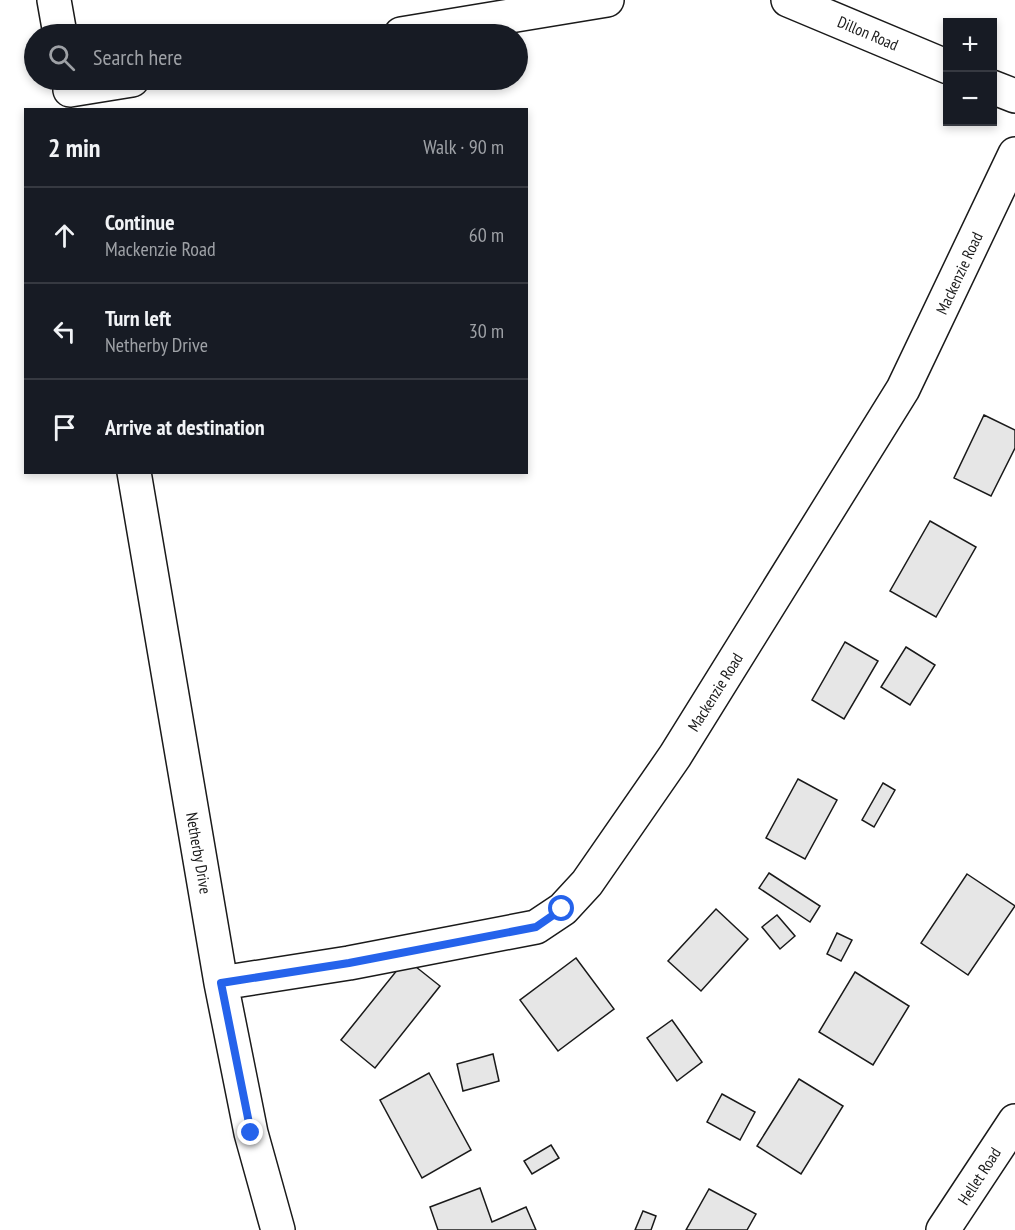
<!DOCTYPE html>
<html lang="en">
<head>
<meta charset="utf-8">
<style>
	:root { --surface:#171b24; --page:#20242c; --text:#f1f3f6; --muted:#9ea1a6; --line:#363941 }
	body { margin:0; font-family:"PT Sans Narrow",sans-serif; background:var(--page); color:var(--text) }
	.controls { position:absolute; right:18px; top:18px; display:grid; overflow:hidden; border-radius:0px; box-shadow:0 3px 9px #0003 }
	.controls button { width:54px; height:54px; display:grid; place-items:center; padding:0; border:0; border-bottom:2px solid var(--line); background:var(--surface); color:var(--text); font:30px sans-serif }
	.stop { position:absolute; width:18px; height:18px; margin:-14px; border:4px solid #2563eb; border-radius:50%; background:#fff }
	.stop.end { background:#2563eb; border-color:#fff; box-shadow:0 2px 6px #0008 }
	.list { margin:0; padding:0; list-style:none }
	h2 { display:flex; justify-content:space-between; align-items:center; height:78px; margin:0; padding:0 24px; font-size:26px }
	h2 small { font-size:20px; font-weight:400; color:var(--muted) }
	.list li { display:grid; grid-template-columns:39px 1fr auto; gap:18px; align-items:center; box-sizing:border-box; height:96px; padding:0 24px; border-top:2px solid var(--line) }
	.list b { display:block; font-size:22px; white-space:nowrap }
	.list p { margin:0; font-size:20px; white-space:nowrap; color:var(--muted) }
	.list em { font-size:20px; font-style:normal; color:var(--muted) }
	.icon { flex:none; width:33px; height:33px; fill:none; stroke:currentColor; stroke-width:2; stroke-linecap:round; stroke-linejoin:round }
	.map { position:relative; flex:none; width:1015px; height:1230px; overflow:hidden }
	.search { position:absolute; background:var(--surface); box-shadow:0 3px 9px #0003; left:24px; top:24px; width:504px; height:66px; display:flex; align-items:center; gap:15px; box-sizing:border-box; padding:0 21px; border-radius:33px; color:var(--muted); font-size:22px }
	.panel { position:absolute; background:var(--surface); box-shadow:0 3px 9px #0003; left:24px; top:108px; width:504px; height:366px; border-radius:0px }
	.map>svg:first-child { display:block }
	.building { fill:#e6e6e6; stroke:#1a1a1a; stroke-width:1.5 }
	.lines { fill:none; stroke-linecap:round; stroke-linejoin:round }
	.minor-casing { stroke:#1a1a1a; stroke-width:36 }
	.minor { stroke:#fff; stroke-width:33 }
	.route { stroke:#2563eb; stroke-width:8 }
	.labels { text-anchor:middle; stroke-width:4.5; stroke-linejoin:round; paint-order:stroke }
	.street-label { font-size:16px; fill:#1a1a1a; stroke:#fff }
</style>
</head>
<body>
<div class="map">
<svg width="1015" height="1230" viewBox="0 0 1015 1230">
	<rect width="100%" height="100%" fill="#fff"/>
	<path class="building" d="M984 415 1015 430V448L991 496 954 478Z
		M930 521 976 547 936 617 890 591Z
		M845 642 878 661 844 719 812 700Z
		M906 647 935 665 910 705 881 687Z
		M798 779 837 800 805 859 766 838Z
		M883 783 895 790 874 827 862 820Z
		M769 873 820 906 810 922 759 888Z
		M967 874 1015 906 968 975 921 943Z
		M716 909 748 939 701 991 668 961Z
		M777 915 795 936 780 949 762 927Z
		M837 933 852 940 841 961 827 954Z
		M576 958 614 1009 558 1051 520 1000Z
		M406 959 440 986 375 1068 341 1040Z
		M855 972 909 1006 873 1065 819 1032Z
		M672 1020 702 1062 677 1081 647 1038Z
		M493 1054 499 1081 463 1091 457 1064Z
		M429 1073 471 1150 422 1178 380 1100Z
		M799 1079 843 1106 801 1174 757 1146Z
		M722 1094 755 1112 740 1140 707 1122Z
		M551 1145 559 1158 532 1174 524 1161Z
		M480 1188 492 1222 526 1207 536 1230H438L430 1207Z
		M709 1189 756 1214 747 1230H686Z
		M643 1211 656 1216 651 1230H635Z"/>
	<g class="lines">
		<g class="minor-casing">
			<path id="minor" d="M54 0 60 34
				M788 0 948 67
				M401 34 607 0
				M992 87 1015 96
				M70 90 132 80
				M134 472 221 983 251 1133 278 1230
				M221 983 349 963 536 927 563 909 587 883 675 756 903 389 1015 154
				M943 1230 1015 1121"/>
		</g>
		<use href="#minor" class="minor"/>
	</g>
	<g class="lines">
		<path class="route" d="M251 1133 221 983 349 963 536 927 562 909"/>
	</g>
	<g class="labels">
		<g class="street-label">
			<text transform="translate(868 33) rotate(23)" y="6">Dillon Road</text>
			<text transform="translate(959 273) rotate(-65)" y="6">Mackenzie Road</text>
			<text transform="translate(715 692) rotate(-58)" y="6">Mackenzie Road</text>
			<text transform="translate(199 853) rotate(80)" y="6">Netherby Drive</text>
			<text transform="translate(979 1176) rotate(-57)" y="6">Hellet Road</text>
		</g>
	</g>
</svg>
<div class="controls">
<button>+</button>
<button>−</button>
</div>
<div class="stop" style="left:562px;top:909px"></div>
<div class="stop end" style="left:251px;top:1133px"></div>
<div class="search"><svg class="icon" aria-label="search" viewBox="0 0 24 24"><circle cx="10" cy="10" r="6"/><path d="M15 15l6 6"/></svg>Search here</div>
<section class="panel">
<h2>2 min<small>Walk · 90 m</small></h2>
<ul class="list">
<li><svg class="icon" aria-label="ahead" viewBox="0 0 24 24"><path d="M12 20V5M6 11l6-6 6 6"/></svg><div><b>Continue</b><p>Mackenzie Road</p></div><em>60 m</em></li>
<li><svg class="icon" aria-label="left" viewBox="0 0 24 24"><path d="M17 20v-9H6M10 6l-5 5 5 5"/></svg><div><b>Turn left</b><p>Netherby Drive</p></div><em>30 m</em></li>
<li><svg class="icon" aria-label="arrive" viewBox="0 0 24 24"><path d="M6 21V4h12l-3 4 3 4H6"/></svg><div><b>Arrive at destination</b></div></li>
</ul>
</section>
</div>
</body>
</html>
